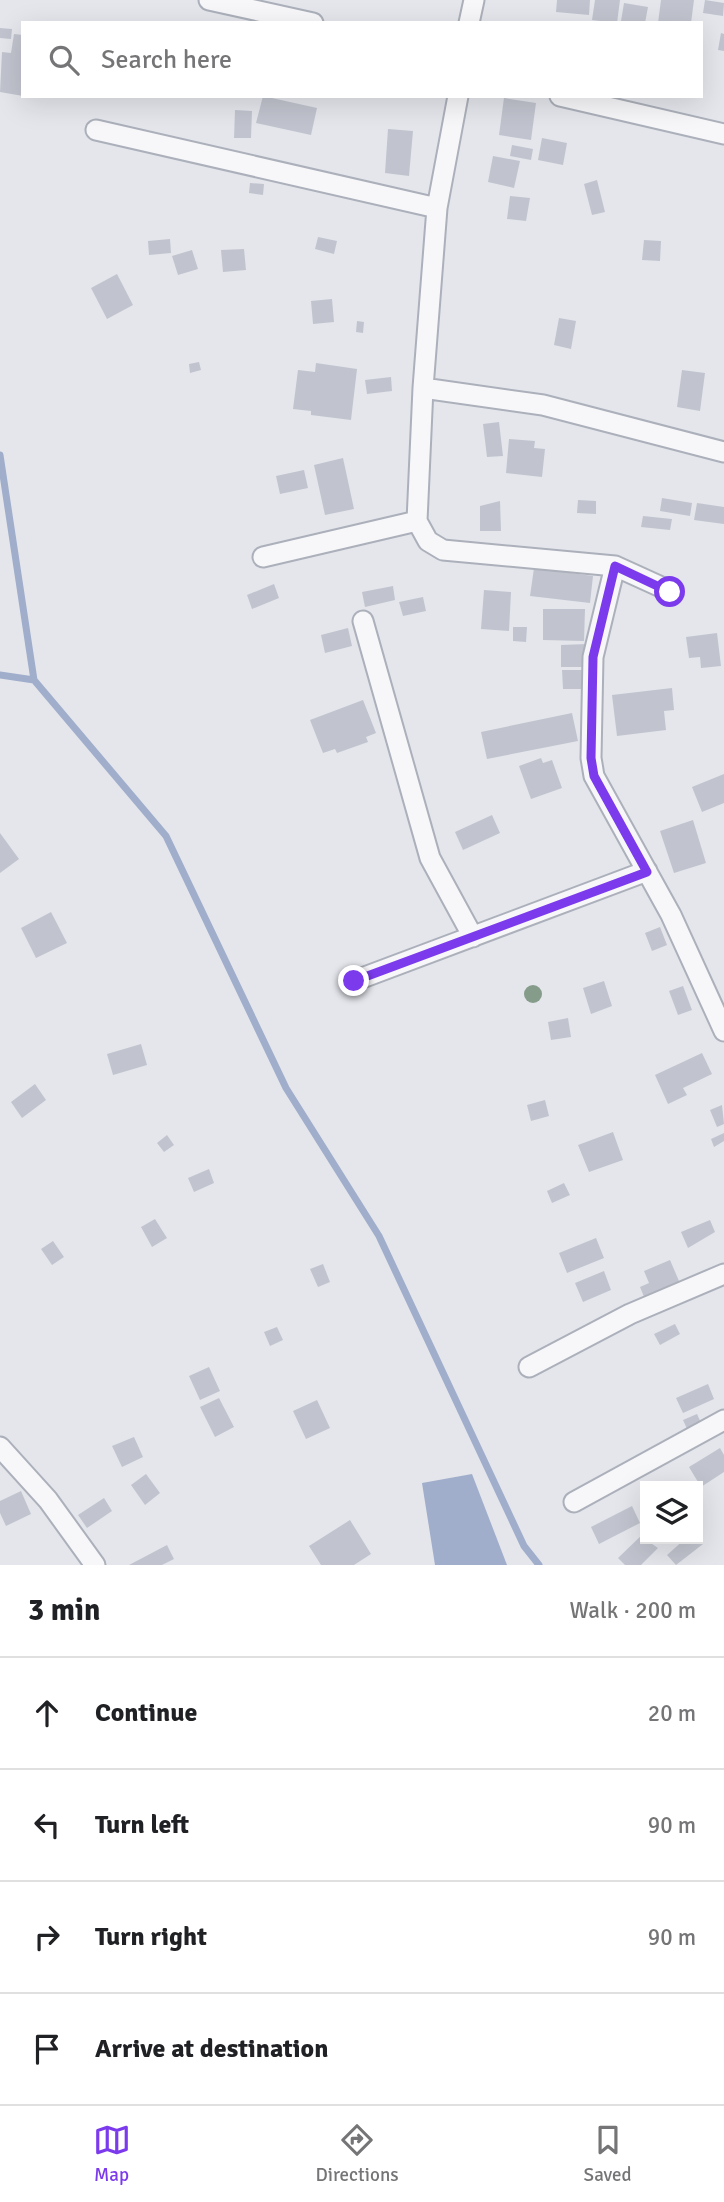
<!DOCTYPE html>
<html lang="en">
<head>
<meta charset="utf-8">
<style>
	:root { --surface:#fff; --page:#f6f6f6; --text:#202124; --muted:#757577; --line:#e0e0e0; --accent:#7c3aed }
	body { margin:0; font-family:Signika,sans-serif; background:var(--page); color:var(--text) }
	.controls { position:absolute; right:21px; bottom:21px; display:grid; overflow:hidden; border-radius:0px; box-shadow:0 7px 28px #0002 }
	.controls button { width:63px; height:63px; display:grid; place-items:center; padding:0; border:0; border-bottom:2px solid var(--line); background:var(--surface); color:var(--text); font:35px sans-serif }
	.stop { position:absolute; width:21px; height:21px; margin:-16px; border:5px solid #7c3aed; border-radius:50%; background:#fff }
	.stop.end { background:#7c3aed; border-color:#fff; box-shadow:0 2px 7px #0008 }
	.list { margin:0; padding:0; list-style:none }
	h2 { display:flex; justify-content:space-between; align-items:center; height:91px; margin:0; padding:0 28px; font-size:30px }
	h2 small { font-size:23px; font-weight:400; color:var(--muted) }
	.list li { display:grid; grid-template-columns:46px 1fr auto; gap:21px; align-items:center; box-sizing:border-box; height:112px; padding:0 28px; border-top:2px solid var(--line) }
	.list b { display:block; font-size:26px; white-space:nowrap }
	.list em { font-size:23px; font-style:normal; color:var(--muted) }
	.icon { flex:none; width:38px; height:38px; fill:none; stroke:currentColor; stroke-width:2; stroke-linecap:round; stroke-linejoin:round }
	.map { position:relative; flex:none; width:724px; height:1565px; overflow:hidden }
	.search { position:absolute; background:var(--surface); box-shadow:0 7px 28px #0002; left:21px; right:21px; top:21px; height:77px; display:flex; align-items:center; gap:18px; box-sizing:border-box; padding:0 24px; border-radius:0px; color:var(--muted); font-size:26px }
	.sheet { height:539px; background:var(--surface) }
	nav { display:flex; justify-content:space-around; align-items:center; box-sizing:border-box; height:98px; border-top:2px solid var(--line); background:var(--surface); font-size:19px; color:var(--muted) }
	nav a { display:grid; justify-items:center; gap:4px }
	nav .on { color:var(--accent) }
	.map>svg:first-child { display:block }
	.water { fill:#a0aecb }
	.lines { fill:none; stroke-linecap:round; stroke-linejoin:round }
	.stream { stroke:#a0aecb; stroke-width:7 }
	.building { fill:#c1c4ce }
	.minor-casing { stroke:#acb0ba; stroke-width:23 }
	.minor { stroke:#f7f7fa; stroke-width:19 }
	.tree { fill:#869c8a }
	.route { stroke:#7c3aed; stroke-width:9 }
</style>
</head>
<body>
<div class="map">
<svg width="724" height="1565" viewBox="0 0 724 1565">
	<rect width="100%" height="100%" fill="#e4e6ec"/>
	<path class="water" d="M472 1474 507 1565H435L422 1483Z"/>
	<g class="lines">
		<path class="stream" d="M0 455 34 680
			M0 675 34 680 166 836 286 1088 379 1236 524 1546 539 1565"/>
	</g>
	<path class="building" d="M557 0H590L589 15 556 12Z
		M595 0H620L617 23 592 20Z
		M661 0H694L691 23H658Z
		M705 0 724 3 723 16 703 13Z
		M624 3 648 7 645 23 621 21Z
		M0 28 12 29 11 39 0 38Z
		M721 33 724 34V51L718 50Z
		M14 34 23 35V96L0 92 2 52 11 53Z
		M263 96 317 108 311 135 256 123Z
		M504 98 536 103 531 140 499 135Z
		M235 110 252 111 251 138H234Z
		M388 129 413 131 409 176 385 173Z
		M542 138 567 143 563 165 538 160Z
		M512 145 533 149 531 160 510 156Z
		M493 156 520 161 514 188 488 182Z
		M597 180 605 212 592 215 584 184Z
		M250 183 264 184 263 195 249 193Z
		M510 196 530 198 526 221 507 219Z
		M318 237 337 241 334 254 315 249Z
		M170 239 171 253 149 255 148 241Z
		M644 240 661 241 660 261 642 260Z
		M244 249 246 270 223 272 221 250Z
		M192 250 198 269 178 275 172 256Z
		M117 274 133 305 107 319 91 288Z
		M332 299 334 322 313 324 311 301Z
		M559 318 576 321 571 349 554 345Z
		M357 321 364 322 363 333 356 332Z
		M199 362 201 370 190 373 189 364Z
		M316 363 357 369 351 420 311 415V411L293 409 298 370 315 372Z
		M682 370 705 373 700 411 677 407Z
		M391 377 392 391 367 394 365 380Z
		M499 422 503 456 487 457 483 424Z
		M509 439 535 441 534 448 545 449 542 477 506 473Z
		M343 458 354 509 325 515 314 465Z
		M304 470 308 488 280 494 276 476Z
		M662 498 692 503 690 516 660 511Z
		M578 500 596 501V514L577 513Z
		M500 501 501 531H480V506Z
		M697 503 724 507V524L694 520Z
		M643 516 672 519 670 530 641 527Z
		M534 568 593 576 590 603 530 596Z
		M274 584 279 598 252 609 247 595Z
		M393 586 395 600 365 607 362 592Z
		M484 590 511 592 509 631 481 629Z
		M423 597 426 611 403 616 399 602Z
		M543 609H585L584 641 543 640Z
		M513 627H527L526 642 513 641Z
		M348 628 352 646 325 653 321 635Z
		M717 633 721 666 701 668 700 657 689 658 686 637Z
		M587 644V667H561V645Z
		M562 670H584V689H563Z
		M672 688 674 710 664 711 666 730 617 736 612 695Z
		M363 700 376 733 366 737 368 742 337 753 335 749 323 753 310 720Z
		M572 713 578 741 487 759 481 732Z
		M541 758 543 763 552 760 562 788 531 799 519 766Z
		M724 774V803L702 812 692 787Z
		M492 815 500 833 463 850 455 832Z
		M693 820 706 863 674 873 660 831Z
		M0 833 19 859 0 873Z
		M51 912 67 943 36 958 21 928Z
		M660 927 667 945 652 951 645 933Z
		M604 981 612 1006 591 1014 583 988Z
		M683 986 692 1010 678 1015 669 991Z
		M568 1018 571 1037 551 1040 548 1022Z
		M141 1044 147 1065 113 1075 107 1054Z
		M702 1053 712 1074 683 1088 687 1095 668 1104 655 1075Z
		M35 1084 46 1100 22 1118 11 1102Z
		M545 1100 549 1116 531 1121 527 1105Z
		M722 1105 724 1124 717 1127 710 1110Z
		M613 1132 623 1160 589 1172 578 1145Z
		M724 1133V1141L714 1147 711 1139Z
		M167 1135 174 1145 164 1152 157 1143Z
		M209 1169 214 1183 194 1192 188 1178Z
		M564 1183 570 1195 552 1203 547 1191Z
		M155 1219 167 1238 152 1247 141 1227Z
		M710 1220 715 1232 688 1248 681 1232Z
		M596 1238 604 1258 567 1273 559 1253Z
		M53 1241 64 1257 52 1265 41 1249Z
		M670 1260 682 1288 647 1304 640 1287 649 1283 644 1271Z
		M323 1264 330 1282 318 1287 310 1269Z
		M604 1271 611 1290 583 1302 575 1283Z
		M675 1324 680 1334 660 1345 654 1334Z
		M277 1327 283 1340 270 1346 264 1332Z
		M209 1367 220 1391 200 1400 189 1376Z
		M708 1384 714 1399 683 1413 676 1398Z
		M219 1398 234 1427 215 1437 200 1407Z
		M317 1400 330 1428 306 1439 293 1411Z
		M697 1414 702 1425 688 1431 683 1420Z
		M134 1437 143 1457 122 1467 112 1446Z
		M720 1448 724 1455V1472L701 1487 689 1467Z
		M146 1474 160 1493 145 1505 131 1485Z
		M21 1491 31 1514 6 1526 0 1513V1501Z
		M104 1498 112 1511 87 1528 78 1515Z
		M632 1506 640 1523 599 1544 591 1527Z
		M350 1520 371 1554 354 1565H321L309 1546Z
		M645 1532V1539L658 1548 641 1565H625L618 1558Z
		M685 1539H699L703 1544 676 1565 667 1555Z
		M167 1545 174 1559 162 1565H129Z"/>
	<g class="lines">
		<g class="minor-casing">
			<path id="minor" d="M209 0 313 23
				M469 23 474 0
				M458 96 437 208 423 388 417 521 428 541 443 550 615 566 670 591
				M560 96 724 134
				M96 130 437 208
				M423 388 543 405 724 452
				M263 557 417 521
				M615 566 593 657 591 758 594 776 671 915 724 1031
				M363 621 430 858 473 937
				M354 981 647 871
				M529 1367 630 1314 724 1274
				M0 1447 48 1500 95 1565
				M574 1502 724 1420"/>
		</g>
		<use href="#minor" class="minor"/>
	</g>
	<circle class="tree" cx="533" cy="994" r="9"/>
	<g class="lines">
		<path class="route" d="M354 981 647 872 594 776 591 758 593 657 615 566 670 592"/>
	</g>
</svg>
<div class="controls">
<button><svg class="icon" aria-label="layers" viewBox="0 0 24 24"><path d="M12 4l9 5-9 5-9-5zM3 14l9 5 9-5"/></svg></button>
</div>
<div class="stop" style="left:670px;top:592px"></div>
<div class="stop end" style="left:354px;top:981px"></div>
<div class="search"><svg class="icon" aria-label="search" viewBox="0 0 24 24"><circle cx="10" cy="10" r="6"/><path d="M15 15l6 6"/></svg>Search here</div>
</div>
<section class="sheet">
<h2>3 min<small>Walk · 200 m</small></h2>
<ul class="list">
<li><svg class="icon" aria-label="ahead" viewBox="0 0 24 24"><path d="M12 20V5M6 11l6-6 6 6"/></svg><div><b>Continue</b></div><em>20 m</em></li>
<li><svg class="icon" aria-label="left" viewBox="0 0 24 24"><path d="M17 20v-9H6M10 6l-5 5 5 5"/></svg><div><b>Turn left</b></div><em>90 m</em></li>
<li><svg class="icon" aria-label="right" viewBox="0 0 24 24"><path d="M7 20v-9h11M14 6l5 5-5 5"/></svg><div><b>Turn right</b></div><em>90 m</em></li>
<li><svg class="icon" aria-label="arrive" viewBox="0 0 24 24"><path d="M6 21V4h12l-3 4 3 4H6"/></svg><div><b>Arrive at destination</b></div></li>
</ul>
</section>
<nav>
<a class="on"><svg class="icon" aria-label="map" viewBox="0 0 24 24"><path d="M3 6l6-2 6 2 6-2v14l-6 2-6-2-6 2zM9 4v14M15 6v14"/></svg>Map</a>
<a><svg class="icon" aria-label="directions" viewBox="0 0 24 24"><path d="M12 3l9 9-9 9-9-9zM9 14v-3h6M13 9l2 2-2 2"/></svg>Directions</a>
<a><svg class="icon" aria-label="saved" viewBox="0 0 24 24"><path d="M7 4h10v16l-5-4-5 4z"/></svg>Saved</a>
</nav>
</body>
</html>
